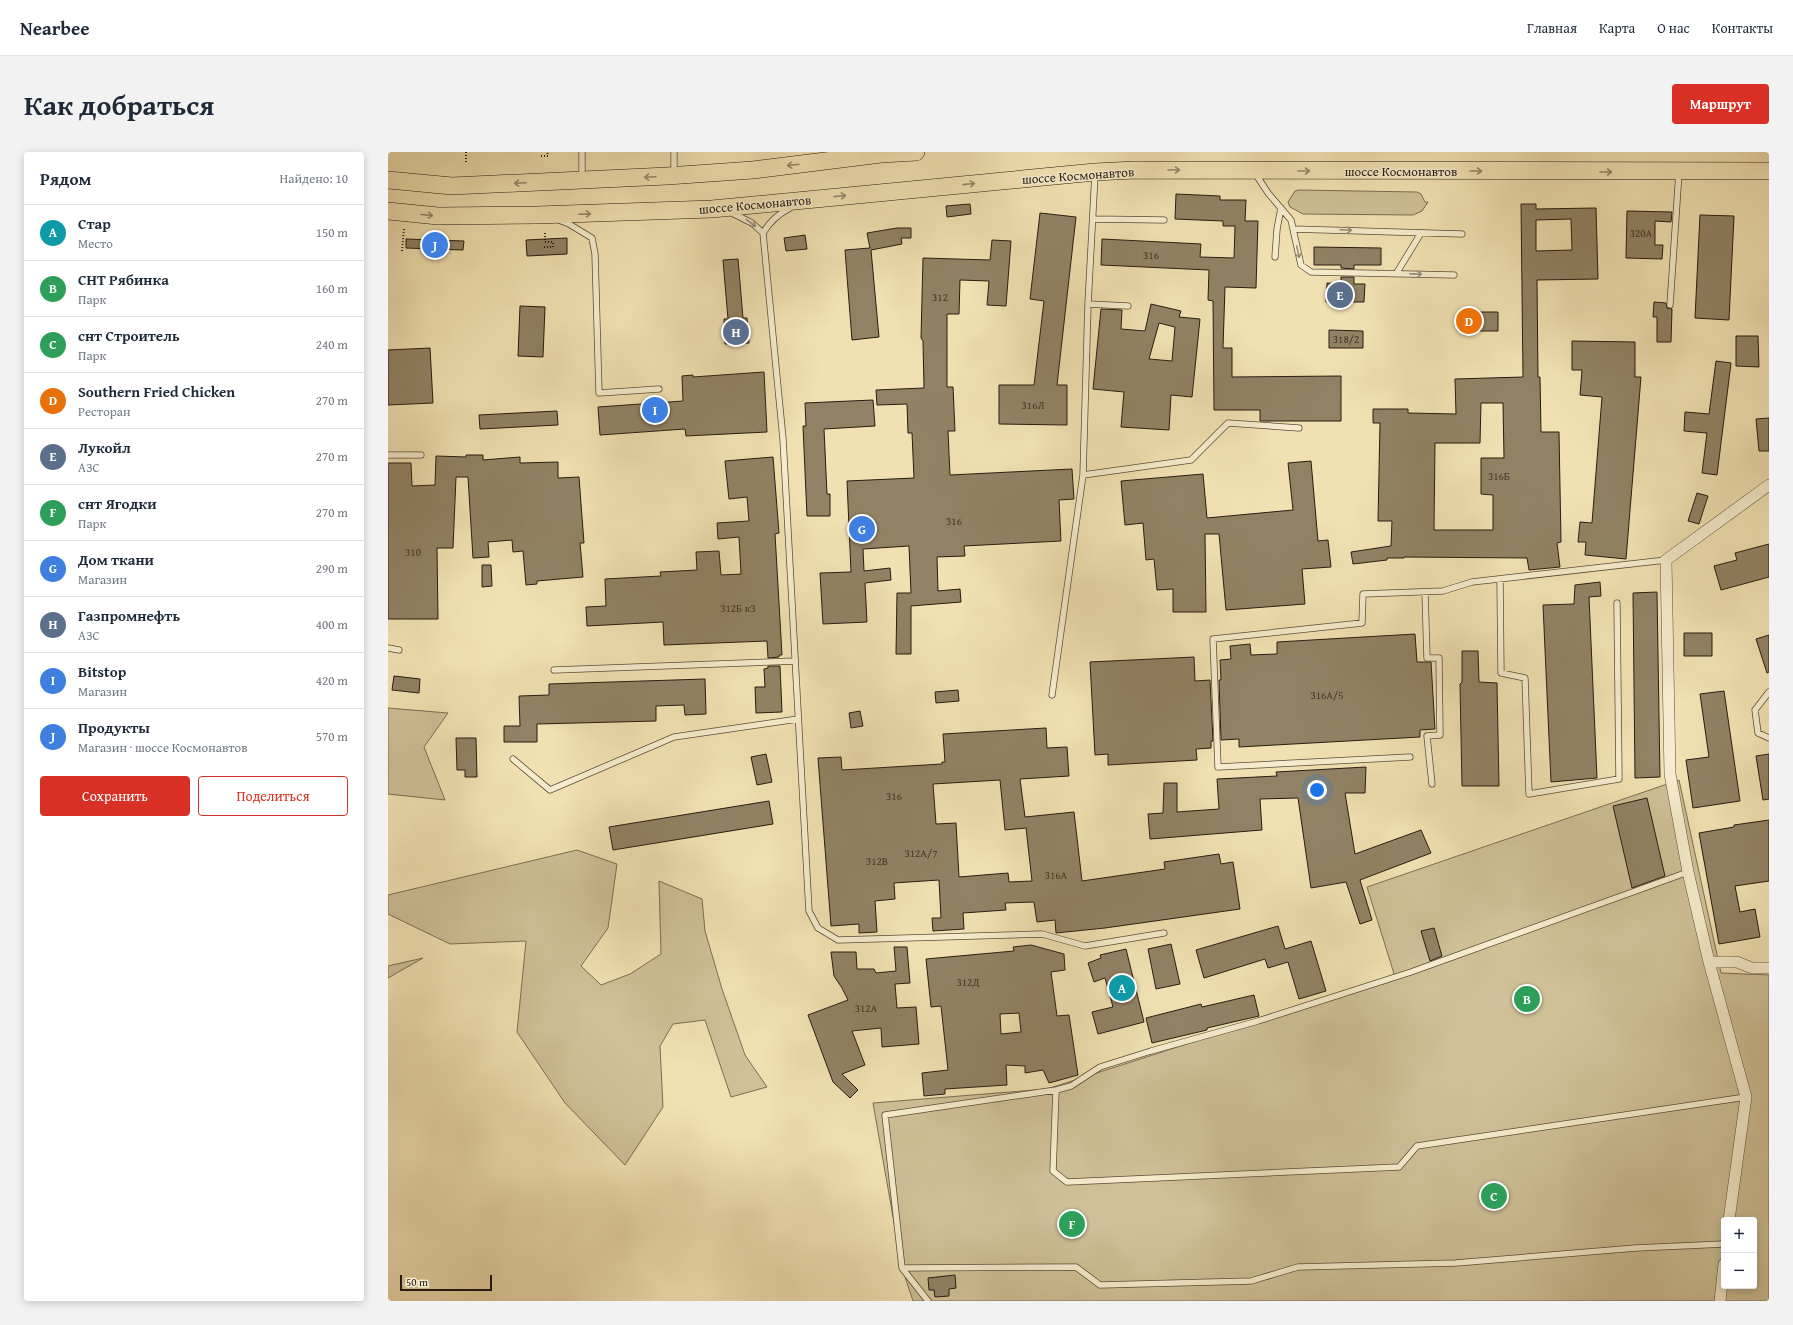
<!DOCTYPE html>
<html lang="ru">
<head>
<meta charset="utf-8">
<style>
	:root { --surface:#fff; --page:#f2f2f3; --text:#1f2937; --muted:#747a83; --line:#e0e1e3; --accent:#d93025 }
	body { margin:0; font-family:"Gentium Book Plus",serif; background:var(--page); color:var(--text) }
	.controls { position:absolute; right:12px; bottom:12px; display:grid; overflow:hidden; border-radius:4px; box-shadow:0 2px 10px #0003 }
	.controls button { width:36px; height:36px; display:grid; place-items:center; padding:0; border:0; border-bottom:1px solid var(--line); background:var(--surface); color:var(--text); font:20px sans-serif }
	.scale { position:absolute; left:12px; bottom:10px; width:92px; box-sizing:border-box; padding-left:4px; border:2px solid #281c11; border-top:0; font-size:11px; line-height:14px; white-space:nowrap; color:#281c11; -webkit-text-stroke:3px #f6eccd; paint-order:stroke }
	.you { position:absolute; left:929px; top:638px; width:14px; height:14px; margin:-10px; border:3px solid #fff; border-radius:50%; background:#1a73e8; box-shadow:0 0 0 6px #1a73e833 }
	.badge { display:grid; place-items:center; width:26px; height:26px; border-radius:50%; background:var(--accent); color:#fff; font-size:13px; font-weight:700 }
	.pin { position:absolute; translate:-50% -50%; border:2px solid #fff; box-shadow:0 1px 4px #0006 }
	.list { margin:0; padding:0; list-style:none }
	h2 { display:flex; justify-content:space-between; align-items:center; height:52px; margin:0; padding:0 16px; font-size:17px }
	h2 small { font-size:13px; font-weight:400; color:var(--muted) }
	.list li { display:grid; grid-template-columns:26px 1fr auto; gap:12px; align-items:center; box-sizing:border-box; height:56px; padding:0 16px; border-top:1px solid var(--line) }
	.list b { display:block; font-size:15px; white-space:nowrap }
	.list p { margin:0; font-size:13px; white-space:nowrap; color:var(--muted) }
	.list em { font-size:13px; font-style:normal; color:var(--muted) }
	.actions { display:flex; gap:8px; padding:12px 16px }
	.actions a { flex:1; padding:9px 0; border:1px solid var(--accent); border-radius:4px; text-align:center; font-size:14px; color:var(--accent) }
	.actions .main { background:var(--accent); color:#fff }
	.map { position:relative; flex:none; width:1381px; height:1149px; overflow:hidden; border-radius:4px }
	header { display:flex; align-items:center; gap:24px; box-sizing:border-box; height:56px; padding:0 20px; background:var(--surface); border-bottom:1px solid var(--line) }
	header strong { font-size:19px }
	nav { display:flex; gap:22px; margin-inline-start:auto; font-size:14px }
	.intro { display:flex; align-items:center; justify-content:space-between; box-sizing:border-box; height:96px; padding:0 24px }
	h1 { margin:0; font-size:28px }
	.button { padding:10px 18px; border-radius:4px; background:var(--accent); color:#fff; font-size:14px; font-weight:700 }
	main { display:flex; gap:24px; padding:0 24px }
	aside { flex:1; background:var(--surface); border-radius:4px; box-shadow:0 2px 10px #0003 }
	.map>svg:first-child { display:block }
	.green { fill:#cfc097; stroke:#7c6e54; fill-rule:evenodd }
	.building { fill:#918265; stroke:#281c11; fill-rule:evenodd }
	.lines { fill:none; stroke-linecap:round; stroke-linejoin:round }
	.service-casing { stroke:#5a4d39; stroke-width:7 }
	.minor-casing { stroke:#5a4d39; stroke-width:12 }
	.primary-casing { stroke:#281c11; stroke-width:18 }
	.path { stroke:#281c11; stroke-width:2; stroke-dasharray:1 2; stroke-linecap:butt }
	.service { stroke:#f6eccd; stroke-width:5.5 }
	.minor { stroke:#f6eccd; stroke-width:11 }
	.primary { stroke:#f1e1b2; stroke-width:17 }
	.oneway { stroke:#97886a }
	.oneway2 { stroke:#998e78 }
	.labels { text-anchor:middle; stroke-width:3; stroke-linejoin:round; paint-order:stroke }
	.number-label { font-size:11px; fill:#423626 }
	.street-label { font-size:13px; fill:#281c11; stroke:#f6eccd }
</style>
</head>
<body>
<header>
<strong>Nearbee</strong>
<nav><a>Главная</a><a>Карта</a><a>О нас</a><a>Контакты</a></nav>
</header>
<div class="intro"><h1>Как добраться</h1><a class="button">Маршрут</a></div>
<main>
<aside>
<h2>Рядом<small>Найдено: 10</small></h2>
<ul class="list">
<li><span class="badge" style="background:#0f9aa8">A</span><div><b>Стар</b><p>Место</p></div><em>150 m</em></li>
<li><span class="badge" style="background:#2e9e5b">B</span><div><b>СНТ Рябинка</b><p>Парк</p></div><em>160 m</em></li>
<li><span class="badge" style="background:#2e9e5b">C</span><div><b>снт Строитель</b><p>Парк</p></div><em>240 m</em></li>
<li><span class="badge" style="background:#e8710a">D</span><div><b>Southern Fried Chicken</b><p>Ресторан</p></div><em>270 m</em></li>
<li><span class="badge" style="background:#5c6f8a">E</span><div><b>Лукойл</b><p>АЗС</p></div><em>270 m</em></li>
<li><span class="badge" style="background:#2e9e5b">F</span><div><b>снт Ягодки</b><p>Парк</p></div><em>270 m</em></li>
<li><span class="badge" style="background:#3f7fe0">G</span><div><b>Дом ткани</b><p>Магазин</p></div><em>290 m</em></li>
<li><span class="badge" style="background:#5c6f8a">H</span><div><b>Газпромнефть</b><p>АЗС</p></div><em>400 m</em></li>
<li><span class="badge" style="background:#3f7fe0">I</span><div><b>Bitstop</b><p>Магазин</p></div><em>420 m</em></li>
<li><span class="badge" style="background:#3f7fe0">J</span><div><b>Продукты</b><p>Магазин · шоссе Космонавтов</p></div><em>570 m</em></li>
</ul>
<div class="actions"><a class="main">Сохранить</a><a>Поделиться</a></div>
</aside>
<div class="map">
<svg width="1381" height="1149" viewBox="0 0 1381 1149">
	<rect width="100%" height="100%" fill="#f1e1b2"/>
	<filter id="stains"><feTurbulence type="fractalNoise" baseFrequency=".005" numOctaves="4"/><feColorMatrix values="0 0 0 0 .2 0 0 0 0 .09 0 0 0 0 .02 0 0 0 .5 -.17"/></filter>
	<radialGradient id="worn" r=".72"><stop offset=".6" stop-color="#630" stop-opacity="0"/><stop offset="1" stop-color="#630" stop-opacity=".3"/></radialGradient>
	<path class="green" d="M911 38 1029 40 1033 42 1037 50H1040L1034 59 1025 63 915 62 902 55 900 50 907 39Z
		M0 556 60 561 36 595 57 648 0 642Z
		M1291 628 1333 821 1381 823V1149H525L514 1116 485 951 659 937 1007 825 979 735ZM1336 1068H1366V1134H1336Z
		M189 698 229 712 220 776 193 814 213 833 242 822 273 802 271 729 314 747 317 779 334 837 357 903 379 935 343 945 317 868 285 872 272 894 275 955 237 1013 177 951 129 880 138 789 62 792 0 762V743Z
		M35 806 0 826V814Z"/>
	<path class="building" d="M788 42 832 44V48H858L857 69H870L868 136 837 135 835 196H844V225L953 224V269H872V258H826L825 149 820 148 821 118 713 113 714 87 813 92 812 105 846 106 847 74H835V69L787 67Z
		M582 52 583 62 559 65 558 54Z
		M1133 52H1148V57L1208 56 1210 127 1149 128 1150 225H1152L1153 280H1171L1173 390 1169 391 1172 415 1141 418 1139 406 1016 405V406H999V408L965 412 963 400 1003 394 1004 369H990L992 271H985V257H1020V261L1068 262 1067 227 1135 225ZM1183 67 1184 98 1148 99V68ZM1093 251H1115L1116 306H1093V342L1105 343V378H1046L1047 291H1092Z
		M1239 59 1284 60 1283 70 1267 69V93H1275L1274 107 1238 106Z
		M652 61 688 65 669 233H679V273L611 272V233H646L656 149 642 147Z
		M1312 63 1346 64 1341 168 1307 166Z
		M509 76H523V86H513L514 92 483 98 491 185 464 188 457 98 482 96 479 81Z
		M417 83 419 97 398 99 396 86Z
		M179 86V102L139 104 138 88Z
		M18 87 76 89 75 98 18 96Z
		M604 88 623 89 618 154 599 153 601 129 572 128 571 162H559V235H565L567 279H560L562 323 684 317 686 347 671 348 673 389 576 394 577 404 549 405 550 439 572 437 573 450 523 454V502H508L509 441H523L521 394 475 397 476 419 502 416 503 428 477 431 479 470 435 472 432 421 463 420 459 329 526 326 524 281H520L519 252 489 253 488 238 536 236 535 189 533 186 535 106 602 108Z
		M926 95 993 96V113H966V117L953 116V113H926Z
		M350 107 355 166H359L361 191 337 192 336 167H340L335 108Z
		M953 125H966V132H977L976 150H938L939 131 953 132Z
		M1266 150 1278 151 1279 156 1284 157 1283 190H1269V165H1265Z
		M763 152 793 159 791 165 812 167 804 245 783 243 781 278 733 275 736 240 705 237 713 157 734 158 733 177 757 179ZM771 171 787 175 784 209 761 207Z
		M132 154 157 155 155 205 130 204Z
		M1074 160H1110V179H1074Z
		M941 178 975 179V196H941Z
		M1348 184H1370L1371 215 1348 214Z
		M1184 189 1247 190V225H1253L1238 407 1197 403 1198 390H1190L1192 370 1204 371 1214 245 1192 243 1194 218H1184Z
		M42 196 45 251 0 253V198Z
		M1328 209 1343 211 1329 323 1314 321 1319 281 1296 279 1297 260 1321 262Z
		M376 220 379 280 298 284 297 277 212 283 210 255 295 249 294 224 305 223V225Z
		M485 248 487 274 436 277 439 342H442V364H419L415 274H418L417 251Z
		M169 259 170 273 92 277 91 263Z
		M1381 266V299H1371L1368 267Z
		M78 303H95V308L132 305V311L170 310V326L191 325 196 391H192L195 425 149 429V432L138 433 135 399 125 400 124 388 100 390 101 405 85 406 80 325H68L65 396H49L50 467H0V311H23L24 334 47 333 48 304 78 305Z
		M385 305 391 381 387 382 394 503H391V505L380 506 379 489 276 493 275 470 199 474 198 455 218 454 217 427 273 424 272 420 309 418 308 400 331 399 333 423 353 422 351 385 330 387 329 371 361 369 359 345 341 347 337 309Z
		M923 309 930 389 940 388 943 415 914 417 917 452 838 458 831 382H817L818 460H785V437L769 438 766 407 758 408 755 371 737 373 733 329 815 322 819 366 905 358 900 311Z
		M1309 341 1320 344 1311 372 1300 369Z
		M1381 392V425L1333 438 1326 414 1349 408 1347 401Z
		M94 413H103L104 434 94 435Z
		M1212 430 1213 444 1201 445 1209 626 1163 630 1155 453 1186 452 1187 433Z
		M1269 440 1272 625 1247 626 1245 441Z
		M1296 481H1324V504H1296Z
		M1027 482 1029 510H1043L1047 577 1032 578V585L851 595V587L833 588 831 528H833L832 508 843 507 842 494 862 492 863 503 889 502V490Z
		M1381 483V520L1379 521 1368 487Z
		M1074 499H1090L1091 530 1109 531 1111 634H1074L1072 532 1074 530Z
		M806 505 807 529 822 528 825 589H823V596L808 597 809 608 720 613V602L707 603 702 510Z
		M380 514H392L394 560 368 561 367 535H377L376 517 380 516Z
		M6 524 32 527 31 541 4 538Z
		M317 527 318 562 297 563 296 553 268 554V569L149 572V590H116V574H132L131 544 161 543V532Z
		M570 538 571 549 548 551 547 540Z
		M1336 539 1352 649 1305 656 1298 608 1321 605 1312 542Z
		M472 559 475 574 463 576 461 561Z
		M658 576 659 596 679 595 681 624 632 627 637 665 686 660 694 729 777 717 776 710 831 702 833 712 845 710 852 757 717 776 668 781 667 768 649 770 646 750 617 751 618 758 575 761 576 777 545 779 544 766H553L551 728 506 731 507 747 487 749 489 780 471 781V772L443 774 430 606 453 605 454 618 554 612V610H557L555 582ZM612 628 617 678 638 676 644 729 621 730 620 721 571 725 568 671 548 672 545 632Z
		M68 586H88L89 625H77V618H69Z
		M378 602 384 630 369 633 363 605Z
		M1381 602V647L1375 648 1368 604Z
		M978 615 977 641H957L967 702 1033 678 1043 701 972 728 984 768 972 772 958 730 923 736 910 646 872 647 874 678 762 687 760 662 775 661 776 631H789V660L831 657 829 627 889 624 888 620Z
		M1259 646 1277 724 1244 736 1225 654Z
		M381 649 385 672 225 698 221 675Z
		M1381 668V729L1347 734 1352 760 1367 757 1372 785 1331 792 1311 681 1346 675V673Z
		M890 774 897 797 923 789 938 839 911 847 900 810 880 816 877 807 816 826 808 798Z
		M1046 776 1054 804 1042 809 1033 779Z
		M783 792 792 832 768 837 760 797Z
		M643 793 676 802 677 818 663 820 669 864 681 863 690 923 661 931 655 918 637 921V914L618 913 619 933 557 937V942L536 944 534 921 560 918 553 854 543 855 538 807 626 799 625 795ZM631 861 633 880 613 882 612 862Z
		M506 795H519L522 831 507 832 509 856 528 855 531 892 494 895 493 876 464 879 477 913 454 922 470 938 462 946 445 930 420 863 460 848 454 836 446 824 443 800H468L469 817H486L488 821 508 819Z
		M738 797 756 870 710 882 704 860 725 855 717 826 706 830 700 811 713 806 712 803Z
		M866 843 871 864 819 876V878L764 891 758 866 813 852 814 855Z
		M567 1123 568 1136 561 1137V1144L547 1145 546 1138H541L540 1126Z"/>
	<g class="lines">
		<g class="service-casing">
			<path id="service" d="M286 21V0
				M867 21 880 41 903 68 913 113 923 120 1066 123
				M194 26V0
				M402 56C390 62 382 69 375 81L395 287 421 759 430 776 450 788 654 782 697 794 776 781
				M344 61 364 71 375 81
				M706 67 776 68
				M171 68 181 72 204 86 207 102 211 241 271 237
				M905 77 1074 82
				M887 105 889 77 893 56
				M1008 122 1033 81
				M700 152 707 22
				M1282 153 1291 20
				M740 154 700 152 695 323 803 308 840 271 911 276
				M0 303H33
				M1112 427 1113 521 1137 526 1141 642 1231 627 1229 451
				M1037 440 1039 506H1051L1052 583 1039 584 1044 632
				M0 496 11 498
				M166 518 407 509
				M1381 540 1367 558 1370 581 1381 586
				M664 543 695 323
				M1022 605 830 615 825 487 974 471 975 442 1055 439 1084 430 1278 408
				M125 607 162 638 286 585 410 567
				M668 938 665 1019 679 1030 1011 1015 1029 994 1358 945
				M514 1116 688 1115 712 1133 863 1129 910 1115 1068 1111 1248 1096 1336 1092
				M540 1149 514 1116 497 963 668 938 683 934 712 915 763 899 870 869 1023 820 1300 720"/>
		</g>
		<g class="minor-casing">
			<path id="minor" d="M1321 810H1349L1364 816H1381
				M1341 1068 1358 945 1321 810 1300 720 1282 622 1278 408 1381 333
				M1332 1149 1336 1112"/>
		</g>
		<g class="primary-casing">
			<path id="primary" d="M0 28 64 34 279 24 365 18 493 2 528 0
				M0 59 50 64 149 63 324 57 707 20 747 18 1381 19"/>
		</g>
		<path class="path" d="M153 4H160L159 0
			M78 10V0
			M156 95H165V90H157V79
			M14 99 16 77"/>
		<use href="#service" class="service"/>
		<use href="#minor" class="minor"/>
		<use href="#primary" class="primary"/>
	</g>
	<defs><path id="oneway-shaft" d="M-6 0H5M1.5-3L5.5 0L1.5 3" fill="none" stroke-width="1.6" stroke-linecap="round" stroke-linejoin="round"/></defs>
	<g class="oneway">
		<use href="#oneway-shaft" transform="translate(405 13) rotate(173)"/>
		<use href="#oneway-shaft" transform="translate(786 18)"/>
		<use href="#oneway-shaft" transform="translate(916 19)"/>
		<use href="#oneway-shaft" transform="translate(1088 19)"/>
		<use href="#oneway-shaft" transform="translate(1218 20)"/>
		<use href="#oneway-shaft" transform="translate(262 25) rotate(177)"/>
		<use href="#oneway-shaft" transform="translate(132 31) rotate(177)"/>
		<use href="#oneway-shaft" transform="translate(581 32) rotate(-6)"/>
		<use href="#oneway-shaft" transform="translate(452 44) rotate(-6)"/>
		<use href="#oneway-shaft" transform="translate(197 62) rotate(-2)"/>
		<use href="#oneway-shaft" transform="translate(39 63) rotate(5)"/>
	</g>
	<g class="oneway2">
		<use href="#oneway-shaft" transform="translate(363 71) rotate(37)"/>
		<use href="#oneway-shaft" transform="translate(958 78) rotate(2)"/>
		<use href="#oneway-shaft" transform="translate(910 100) rotate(78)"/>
		<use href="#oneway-shaft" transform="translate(1028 122) rotate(1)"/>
	</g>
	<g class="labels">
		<g class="number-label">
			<text x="1253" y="85">320А</text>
			<text x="763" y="107">316</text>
			<text x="552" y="149">312</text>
			<text x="958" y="191">318/2</text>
			<text x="645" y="257">316Л</text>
			<text x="1111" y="328">316Б</text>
			<text x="566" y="373">316</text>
			<text x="25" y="404">310</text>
			<text x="350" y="460">312Б к3</text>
			<text x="939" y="547">316А/5</text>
			<text x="506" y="648">316</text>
			<text x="533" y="705">312А/7</text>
			<text x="489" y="713">312В</text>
			<text x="668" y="727">316А</text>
			<text x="580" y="834">312Д</text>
			<text x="478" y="860">312А</text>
		</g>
		<g class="street-label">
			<text x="1013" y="24">шоссе Космонавтов</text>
			<text transform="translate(690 23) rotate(-4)" y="5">шоссе Космонавтов</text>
			<text transform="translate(367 52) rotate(-5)" y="5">шоссе Космонавтов</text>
		</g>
	</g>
	<rect width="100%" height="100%" filter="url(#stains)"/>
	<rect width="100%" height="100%" fill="url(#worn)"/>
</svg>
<div class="controls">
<button>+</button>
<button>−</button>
</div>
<div class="scale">50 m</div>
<div class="you"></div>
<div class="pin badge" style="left:734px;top:836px;background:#0f9aa8">A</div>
<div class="pin badge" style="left:1139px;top:847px;background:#2e9e5b">B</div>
<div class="pin badge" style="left:1106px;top:1044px;background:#2e9e5b">C</div>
<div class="pin badge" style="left:1081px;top:169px;background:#e8710a">D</div>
<div class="pin badge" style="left:952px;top:143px;background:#5c6f8a">E</div>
<div class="pin badge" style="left:684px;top:1072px;background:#2e9e5b">F</div>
<div class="pin badge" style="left:474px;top:377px;background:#3f7fe0">G</div>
<div class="pin badge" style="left:348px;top:180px;background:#5c6f8a">H</div>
<div class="pin badge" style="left:267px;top:258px;background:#3f7fe0">I</div>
<div class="pin badge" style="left:47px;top:93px;background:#3f7fe0">J</div>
</div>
</main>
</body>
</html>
